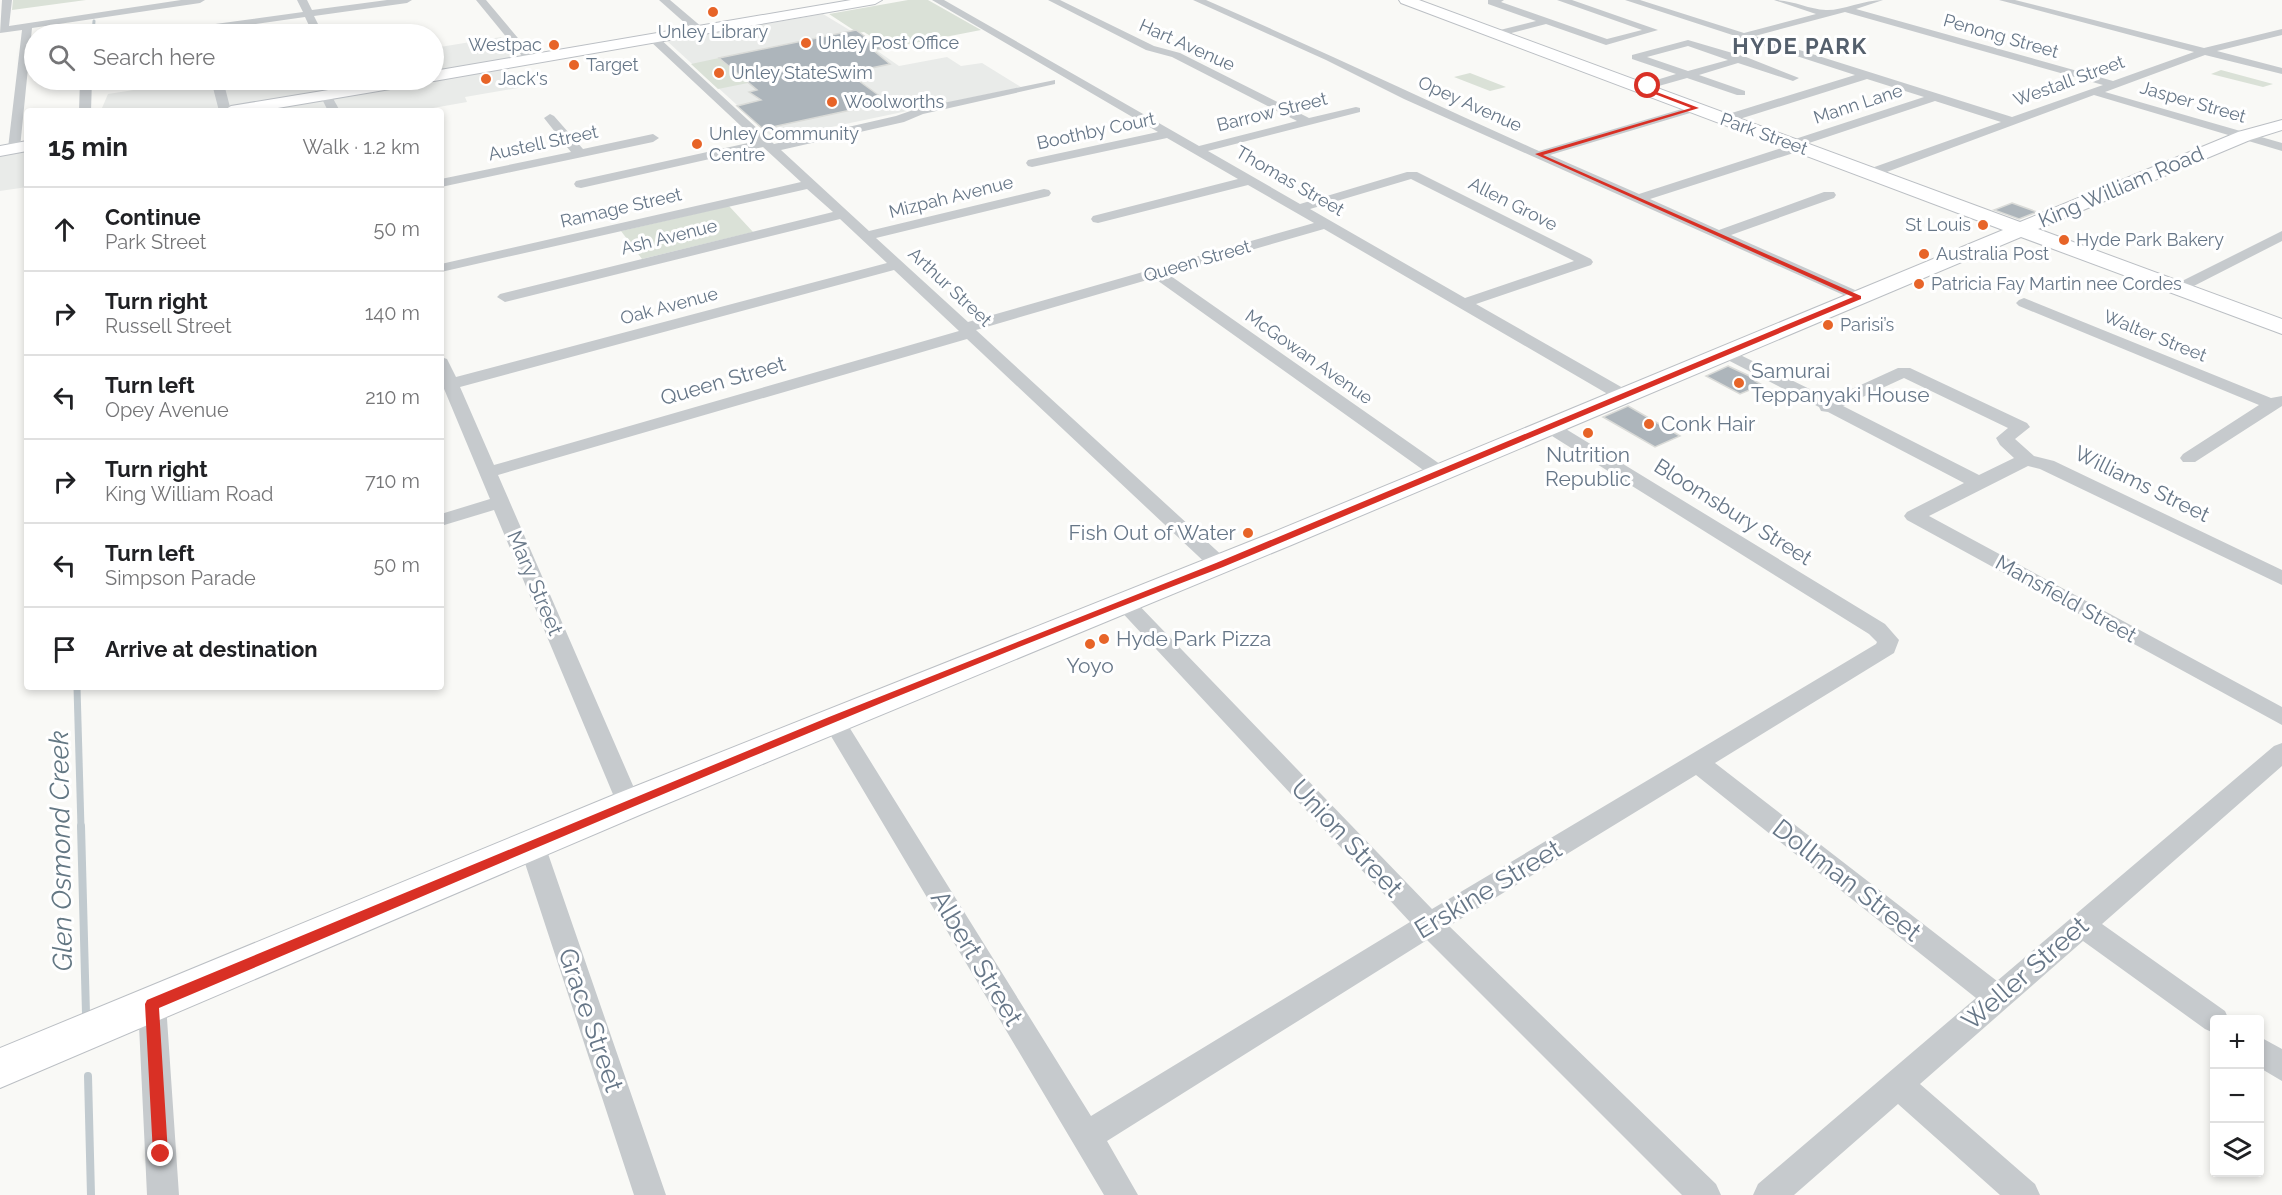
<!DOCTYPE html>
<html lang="en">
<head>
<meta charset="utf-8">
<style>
	:root { --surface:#fff; --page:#f6f6f6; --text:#202124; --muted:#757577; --line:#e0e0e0 }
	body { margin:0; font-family:Raleway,sans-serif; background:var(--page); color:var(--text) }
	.controls { position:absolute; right:18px; bottom:18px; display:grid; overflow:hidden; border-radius:6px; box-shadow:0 3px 9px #0003 }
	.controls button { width:54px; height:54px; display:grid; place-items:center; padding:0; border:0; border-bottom:2px solid var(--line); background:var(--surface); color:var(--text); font:30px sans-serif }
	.stop { position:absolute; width:18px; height:18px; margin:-14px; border:4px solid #d93025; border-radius:50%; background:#fff }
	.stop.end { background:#d93025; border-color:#fff; box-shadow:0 2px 6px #0008 }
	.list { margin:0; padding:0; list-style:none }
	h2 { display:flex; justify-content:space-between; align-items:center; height:78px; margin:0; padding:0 24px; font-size:26px }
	h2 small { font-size:20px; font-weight:400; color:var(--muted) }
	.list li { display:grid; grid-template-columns:39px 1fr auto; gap:18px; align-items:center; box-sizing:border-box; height:84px; padding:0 24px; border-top:2px solid var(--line) }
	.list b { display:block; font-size:22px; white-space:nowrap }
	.list p { margin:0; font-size:20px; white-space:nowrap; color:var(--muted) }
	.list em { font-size:20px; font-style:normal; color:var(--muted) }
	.icon { flex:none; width:33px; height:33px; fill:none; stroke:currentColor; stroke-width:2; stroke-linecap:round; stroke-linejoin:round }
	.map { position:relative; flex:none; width:2282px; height:1195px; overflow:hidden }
	.search { position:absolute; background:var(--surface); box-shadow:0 3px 9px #0003; left:24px; top:24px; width:420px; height:66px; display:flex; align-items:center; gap:15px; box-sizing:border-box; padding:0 21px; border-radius:33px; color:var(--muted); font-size:22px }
	.panel { position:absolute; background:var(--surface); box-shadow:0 3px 9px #0003; left:24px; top:108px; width:420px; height:582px; border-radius:6px }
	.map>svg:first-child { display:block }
	.built { fill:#e9ebe9 }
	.green { fill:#dae1d7 }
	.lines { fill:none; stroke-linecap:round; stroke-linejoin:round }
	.stream-far2 { stroke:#c1cacf; stroke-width:3 }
	.stream-far1 { stroke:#c1cacf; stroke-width:7 }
	.stream { stroke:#c1cacf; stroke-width:8 }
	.building { fill:#adb5bb; stroke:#dadbd8; stroke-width:1.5 }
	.secondary-casing { stroke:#bbbfc4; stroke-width:2 }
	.street { fill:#c6cacd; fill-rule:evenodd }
	.secondary { fill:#fff; fill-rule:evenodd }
	.route { fill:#d93025 }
	.poi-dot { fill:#e76428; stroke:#fff; stroke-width:2 }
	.labels { text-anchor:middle; stroke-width:6; stroke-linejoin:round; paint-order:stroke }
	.far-poi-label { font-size:18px; fill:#677788; stroke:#fff; text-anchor:start }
	.far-street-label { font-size:18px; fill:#677788; stroke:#fff }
	.street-label { font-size:21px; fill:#677788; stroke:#fff }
	.poi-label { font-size:21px; fill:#677788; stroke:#fff; text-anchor:start }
	.far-district-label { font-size:22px; font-weight:bold; letter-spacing:1.5px; fill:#55606d; stroke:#fff }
	.near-street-label { font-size:26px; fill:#677788; stroke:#fff }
	.near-water-label { font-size:27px; font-style:italic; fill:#637783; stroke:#fff }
</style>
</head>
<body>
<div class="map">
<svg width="2282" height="1195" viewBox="0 0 2282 1195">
	<rect width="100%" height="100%" fill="#f9f9f6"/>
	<path class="built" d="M823 14 881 49 876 50 899 66 947 57 961 66 982 63 1021 87 774 139 667 41Z
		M501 37 516 59 434 73V48Z
		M504 68 518 88 465 97 467 102 416 111H249Z
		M197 80 222 81 393 80 211 111H85L102 108 108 94Z
		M27 150V187L0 191V154Z"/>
	<path class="green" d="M13 0H86L12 10Z
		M908 0H928L981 30 883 49 868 39 872 37 864 32 858 33 829 14Z
		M719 58 748 83 718 89 691 64Z
		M2221 70 2273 84 2263 87 2211 74Z
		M1470 73 1506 87 1490 91 1454 77Z
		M729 206 753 232 642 259 621 231Z"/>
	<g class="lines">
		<path class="stream-far2" d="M93 34 94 21"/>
		<path class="stream-far1" d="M77 687 81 828"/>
		<path class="stream" d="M81 826 86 1014
			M88 1076 91 1195"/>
	</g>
	<path class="building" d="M856 30 882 49 873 50 890 64 848 73 888 102 763 129 737 106 761 100 749 92 757 90 719 58Z
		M2012 203 2037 212 2019 219 1994 210Z
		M1728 366 1758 380 1755 381 1762 385 1740 394 1706 376Z
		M1628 406 1680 436 1655 447 1603 417Z"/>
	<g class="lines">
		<g class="secondary-casing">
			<path id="secondary" d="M851 0H882L875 4 434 81 429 80H434V71Z
				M1399 0H1419L2020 222 2238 132 2282 120V130L2250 140 2038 229 2282 319V334L2021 237 1289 546 642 814 0 1088V1048L616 794 1269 534 2003 230 1401 3Z
				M389 80H422L414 85 260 111H223L231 106Z
				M27 141V151L0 156V146Z"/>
		</g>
		<path class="street" d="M2 0H12L9 26 181 0H205L200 3 32 28 20 148 14 152 8 148 22 30 0 33Z
			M297 0H307L312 10 387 0H412L407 3 314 16 323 34H313L305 17 208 31 203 28 208 25 303 12Z
			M476 0H486L534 57V61H526Z
			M659 0H670L703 28V32H695Z
			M932 0H944L1199 146 1297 121 1172 57 1146 50 1048 0H1060L1154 46 1180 53 1309 118 1356 107 1360 108V112L1208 151 1300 204 1407 172H1417L1591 259 1593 262 1591 265 1476 304 1630 392 1633 396 1630 400H1618L1324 229 1168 274 1447 469 1449 473 1447 477H1433L1154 278 976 330 1227 560 1230 565 1227 570 1220 571 1213 570 967 339 498 475 641 804 638 811 629 814 620 811 494 510 441 526V514L490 499 442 384 441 357 447 359 456 377 887 263 840 219 505 302 497 297 500 294 833 212 807 189 441 272V264L801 182 763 147 581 188 576 187 574 184 576 181 757 141 649 40V36H657L774 144 896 116 919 108 1055 80V84L923 114 904 122 781 150 869 231 1044 189 1049 190 1051 193 1049 196 876 238 968 322 1314 223 1248 185 1098 223 1093 222 1091 219 1093 216 1238 179 1167 138 1032 167 1028 166 1026 163 1028 160 1158 132ZM1411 179 1574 261 1465 298 1310 209ZM894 270 959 331 494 465 460 387Z
			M1193 0H1206C1318 49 1428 101 1539 151L1692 106H1700V110L1550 155 1639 194 1788 146 1789 141 1924 97 1867 79 1730 122H1722V116L1855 75 1625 0H1640L1744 33 1816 14 1774 0C1793 0 1808 9 1826 10 1840 11 1864 0 1883 0L1856 9 2113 81 2194 52 1999 0H2015L2204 48 2282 29V35L2217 51 2282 68V74L2205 55 2105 92 2282 143V151L2094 95 1876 176H1866L1865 173 1866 170 2001 122 1935 101 1803 145V150L1650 199 1719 230 1824 192H1834L1836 195 1834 198 1731 235 1864 294 1867 297 1864 300 1859 302 1404 99 1326 60ZM1845 12 2103 85 2012 117 1755 36Z
			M1488 0H1504L1501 2 1607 39 1642 30 1557 0H1572L1658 30 1606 45 1546 24 1496 37 1492 36V32L1536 21 1488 4Z
			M1688 40 1746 57 1799 78 1793 81 1738 63 1699 75 1745 91V95H1737L1687 78 1641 91 1637 90V86L1676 74 1632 59V55ZM1688 46 1728 60 1688 71 1647 57Z
			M80 80H92L91 111H79Z
			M211 80H223L231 111H219Z
			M333 80H344L350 91 348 93H340Z
			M326 92 330 93 340 111H328L320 95Z
			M550 114 554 116 583 149 653 134 659 138 653 142 441 187V179L571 152 544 118Z
			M2282 231V241L2184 291 2179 293 2171 288 2174 285Z
			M2024 298 2271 398 2282 396V406L2195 462H2183L2180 458 2183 454 2259 405 2019 306 2016 303 2019 300Z
			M1726 348 1830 399 1898 368H1910L2027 423 2030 427 2015 439 2034 456 2054 461 2282 570V585L2040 469 2028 466 1929 516 2282 707V725L1907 520 1904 516 1907 512 1964 483 1828 412 1821 411 1819 407 1720 356 1718 353ZM1904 378 2008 428 1996 438 2000 445 2014 458 1979 475 1843 406Z
			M1550 422 1556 423 1885 624 1899 640 1894 653 1715 763 1997 981 2274 746 2282 743V766L2102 924 2225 1011 2229 1020H2214V1033L2205 1029 2083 941 1920 1084 2035 1184 2040 1195H2000L1898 1104 1794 1195H1753L1758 1184 1976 998 1696 775 1449 926 1716 1184 1721 1195H1682L1427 940 1107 1141 1138 1195H1104L825 726 821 720 825 714 833 711 841 714 1091 1116 1410 922 1116 606 1112 601 1116 596 1123 594 1130 596 1432 909 1876 644 1877 642 1869 634 1544 431 1541 427 1544 423Z
			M532 835 541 838 545 845 666 1195H634L519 845 523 838Z
			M152 991 162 995 166 1004 179 1195H147L138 1004 142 995Z
			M2260 1037 2282 1049V1081L2260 1068Z"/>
		<use href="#secondary" class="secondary"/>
	</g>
	<path class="route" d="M1646 85 1651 86 1646 88 1699 108 1543 155 1861 296V299L1223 567C865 704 513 859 159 1008L168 1154 166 1159 161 1161 155 1159 153 1154 145 1004 147 1000 829 717 1216 563 1853 297 1535 154 1691 108 1639 88Z"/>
	<g class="poi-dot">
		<circle cx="713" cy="12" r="6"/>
		<circle cx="806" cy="43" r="6"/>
		<circle cx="554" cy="45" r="6"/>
		<circle cx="574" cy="65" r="6"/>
		<circle cx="719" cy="73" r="6"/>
		<circle cx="486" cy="79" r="6"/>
		<circle cx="832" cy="102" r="6"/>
		<circle cx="697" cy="144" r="6"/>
		<circle cx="1983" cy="225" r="6"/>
		<circle cx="2064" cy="240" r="6"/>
		<circle cx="1924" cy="254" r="6"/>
		<circle cx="1919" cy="284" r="6"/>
		<circle cx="1828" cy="325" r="6"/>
		<circle cx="1739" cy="383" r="6"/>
		<circle cx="1649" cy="424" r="6"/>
		<circle cx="1588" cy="433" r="6"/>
		<circle cx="1248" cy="533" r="6"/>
		<circle cx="1104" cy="639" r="6"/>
		<circle cx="1090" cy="644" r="6"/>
	</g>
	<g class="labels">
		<g class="far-poi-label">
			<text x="713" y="38" text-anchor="middle">Unley Library</text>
			<text x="818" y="49">Unley Post Office</text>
			<text x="542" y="51" text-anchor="end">Westpac</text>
			<text x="586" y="71">Target</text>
			<text x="731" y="79">Unley StateSwim</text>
			<text x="498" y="85">Jack's</text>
			<text x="844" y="108">Woolworths</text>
			<text x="709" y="140">Unley Community<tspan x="709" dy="21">Centre</tspan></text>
			<text x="1971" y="231" text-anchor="end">St Louis</text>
			<text x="2076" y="246">Hyde Park Bakery</text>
			<text x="1936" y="260">Australia Post</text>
			<text x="1931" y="290">Patricia Fay Martin nee Cordes</text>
			<text x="1840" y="331">Parisi’s</text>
		</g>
		<g class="far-street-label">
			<text transform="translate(2001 36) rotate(16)" y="6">Penong Street</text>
			<text transform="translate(1187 45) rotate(24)" y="6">Hart Avenue</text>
			<text transform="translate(2069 81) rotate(-20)" y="6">Westall Street</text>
			<text transform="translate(2193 102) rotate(16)" y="6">Jasper Street</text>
			<text transform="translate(1470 104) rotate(24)" y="6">Opey Avenue</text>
			<text transform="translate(1858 104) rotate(-18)" y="6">Mann Lane</text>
			<text transform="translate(1272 112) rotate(-14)" y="6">Barrow Street</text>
			<text transform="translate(1096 131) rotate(-12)" y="6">Boothby Court</text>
			<text transform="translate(1764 134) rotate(20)" y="6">Park Street</text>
			<text transform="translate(543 143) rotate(-12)" y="6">Austell Street</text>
			<text transform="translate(1290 181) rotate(30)" y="6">Thomas Street</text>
			<text transform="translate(951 197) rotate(-14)" y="6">Mizpah Avenue</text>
			<text transform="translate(1513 204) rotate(27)" y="6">Allen Grove</text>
			<text transform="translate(621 208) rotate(-13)" y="6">Ramage Street</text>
			<text transform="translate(669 237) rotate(-14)" y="6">Ash Avenue</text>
			<text transform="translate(1197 261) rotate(-16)" y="6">Queen Street</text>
			<text transform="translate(950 287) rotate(43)" y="6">Arthur Street</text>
			<text transform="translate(669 306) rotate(-15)" y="6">Oak Avenue</text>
			<text transform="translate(2155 336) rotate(22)" y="6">Walter Street</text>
			<text transform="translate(1309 357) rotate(35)" y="6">McGowan Avenue</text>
		</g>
		<g class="street-label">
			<text transform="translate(2121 187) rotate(-23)" y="7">King William Road</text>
			<text transform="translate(723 381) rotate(-16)" y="7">Queen Street</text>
			<text transform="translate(2142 484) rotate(26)" y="7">Williams Street</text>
			<text transform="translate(1733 512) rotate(32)" y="7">Bloomsbury Street</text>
			<text transform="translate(535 583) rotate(67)" y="7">Mary Street</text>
			<text transform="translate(2066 599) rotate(29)" y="7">Mansfield Street</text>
		</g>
		<g class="poi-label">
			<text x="1751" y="378">Samurai<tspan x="1751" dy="24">Teppanyaki House</tspan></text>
			<text x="1661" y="431">Conk Hair</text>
			<text x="1588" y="462" text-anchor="middle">Nutrition<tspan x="1588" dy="24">Republic</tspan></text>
			<text x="1236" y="540" text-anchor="end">Fish Out of Water</text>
			<text x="1116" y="646">Hyde Park Pizza</text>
			<text x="1090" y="673" text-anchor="middle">Yoyo</text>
		</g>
		<g class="far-district-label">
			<text x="1800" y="54">HYDE PARK</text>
		</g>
		<g class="near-street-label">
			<text transform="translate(1347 838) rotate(47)" y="9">Union Street</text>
			<text transform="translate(1847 880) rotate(38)" y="9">Dollman Street</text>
			<text transform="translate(1488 889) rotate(-31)" y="9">Erskine Street</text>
			<text transform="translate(977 958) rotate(59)" y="9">Albert Street</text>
			<text transform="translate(2025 973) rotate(-41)" y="9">Weller Street</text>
			<text transform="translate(591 1020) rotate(71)" y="9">Grace Street</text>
		</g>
		<g class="near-water-label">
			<text transform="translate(61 851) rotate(-91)" y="9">Glen Osmond Creek</text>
		</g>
	</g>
</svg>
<div class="controls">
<button>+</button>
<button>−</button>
<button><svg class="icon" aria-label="layers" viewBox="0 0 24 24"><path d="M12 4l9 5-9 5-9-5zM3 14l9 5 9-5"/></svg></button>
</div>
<div class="stop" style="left:1648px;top:86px"></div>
<div class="stop end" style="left:161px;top:1154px"></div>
<div class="search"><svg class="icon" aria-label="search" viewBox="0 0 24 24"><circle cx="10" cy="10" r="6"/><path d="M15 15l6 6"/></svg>Search here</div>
<section class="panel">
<h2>15 min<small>Walk · 1.2 km</small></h2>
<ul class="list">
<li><svg class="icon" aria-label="ahead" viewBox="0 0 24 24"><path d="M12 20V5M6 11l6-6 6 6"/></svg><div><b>Continue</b><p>Park Street</p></div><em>50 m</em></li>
<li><svg class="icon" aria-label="right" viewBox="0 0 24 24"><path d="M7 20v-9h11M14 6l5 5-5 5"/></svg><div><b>Turn right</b><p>Russell Street</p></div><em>140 m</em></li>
<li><svg class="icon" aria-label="left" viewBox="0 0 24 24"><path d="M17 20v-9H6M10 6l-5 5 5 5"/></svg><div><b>Turn left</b><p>Opey Avenue</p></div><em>210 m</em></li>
<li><svg class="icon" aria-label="right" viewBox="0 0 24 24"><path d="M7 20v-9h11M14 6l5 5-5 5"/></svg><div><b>Turn right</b><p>King William Road</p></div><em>710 m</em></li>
<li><svg class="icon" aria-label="left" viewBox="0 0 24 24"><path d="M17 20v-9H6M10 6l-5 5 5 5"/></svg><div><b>Turn left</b><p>Simpson Parade</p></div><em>50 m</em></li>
<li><svg class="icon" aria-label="arrive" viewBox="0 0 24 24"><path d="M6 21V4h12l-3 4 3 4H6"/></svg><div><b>Arrive at destination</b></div></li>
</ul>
</section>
</div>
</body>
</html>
